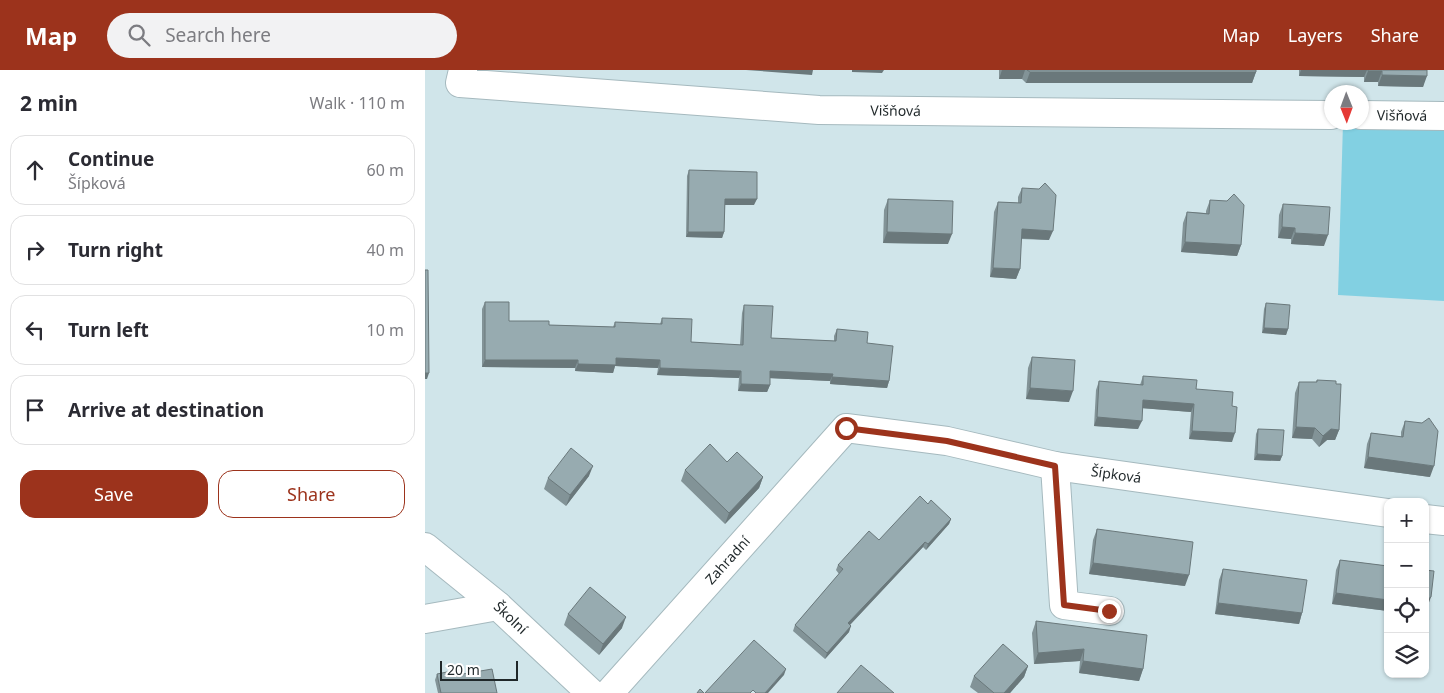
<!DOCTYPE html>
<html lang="en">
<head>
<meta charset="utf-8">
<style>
	:root { --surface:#fff; --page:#f2f2f3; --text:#2b2b33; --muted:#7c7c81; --line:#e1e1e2; --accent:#9c331c }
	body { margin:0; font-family:"Noto Sans",sans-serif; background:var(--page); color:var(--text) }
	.controls { position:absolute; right:15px; bottom:15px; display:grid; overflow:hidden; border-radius:10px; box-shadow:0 1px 4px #0004 }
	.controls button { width:45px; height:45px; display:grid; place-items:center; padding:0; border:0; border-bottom:1px solid var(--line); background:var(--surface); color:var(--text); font:25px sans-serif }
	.compass { position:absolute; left:899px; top:15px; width:45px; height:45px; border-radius:50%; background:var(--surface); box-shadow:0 1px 4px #0004; rotate:179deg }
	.scale { position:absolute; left:15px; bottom:12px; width:78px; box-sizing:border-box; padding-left:5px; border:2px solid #1f2729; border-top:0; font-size:14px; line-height:18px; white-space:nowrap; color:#1f2729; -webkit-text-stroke:4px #fff; paint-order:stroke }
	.stop { position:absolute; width:15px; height:15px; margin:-11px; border:4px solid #9c331c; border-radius:50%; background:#fff }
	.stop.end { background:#9c331c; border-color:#fff; box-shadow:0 1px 5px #0008 }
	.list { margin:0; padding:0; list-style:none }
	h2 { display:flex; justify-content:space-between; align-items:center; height:65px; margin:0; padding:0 20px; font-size:21px }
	h2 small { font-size:16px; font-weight:400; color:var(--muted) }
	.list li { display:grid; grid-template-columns:32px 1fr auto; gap:15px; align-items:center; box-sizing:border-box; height:70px; margin:0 10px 10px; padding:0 10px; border:1px solid var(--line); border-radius:15px }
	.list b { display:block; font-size:19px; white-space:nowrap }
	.list p { margin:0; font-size:16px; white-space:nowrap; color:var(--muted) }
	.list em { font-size:16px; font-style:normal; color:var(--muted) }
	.actions { display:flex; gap:10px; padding:15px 20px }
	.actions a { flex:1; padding:11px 0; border:1px solid var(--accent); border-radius:15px; text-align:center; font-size:18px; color:var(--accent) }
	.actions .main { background:var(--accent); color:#fff }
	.icon { flex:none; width:28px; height:28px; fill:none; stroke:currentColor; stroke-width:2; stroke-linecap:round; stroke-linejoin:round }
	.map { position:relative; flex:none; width:1019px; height:623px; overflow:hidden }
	header { display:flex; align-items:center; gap:30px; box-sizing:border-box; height:70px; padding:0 25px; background:var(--accent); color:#fff }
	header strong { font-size:24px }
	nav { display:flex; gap:28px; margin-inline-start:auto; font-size:18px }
	.search { width:350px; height:45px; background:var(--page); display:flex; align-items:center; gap:12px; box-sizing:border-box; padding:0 18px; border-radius:28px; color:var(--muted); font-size:19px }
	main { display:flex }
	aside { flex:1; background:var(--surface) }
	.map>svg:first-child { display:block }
	.green { fill:#82d0e2 }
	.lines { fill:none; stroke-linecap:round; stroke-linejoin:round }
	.minor-casing { stroke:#a5b9be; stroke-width:30 }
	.minor { stroke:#fff; stroke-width:28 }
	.wall { fill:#829397 }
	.shaded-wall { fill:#6a787b }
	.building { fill:#97abb0; stroke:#6a787b }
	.route { stroke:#9c331c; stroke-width:6 }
	.labels { text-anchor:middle; stroke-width:4.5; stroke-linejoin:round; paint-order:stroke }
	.street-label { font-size:14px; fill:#1f2729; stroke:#fff }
</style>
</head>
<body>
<header>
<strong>Map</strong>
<div class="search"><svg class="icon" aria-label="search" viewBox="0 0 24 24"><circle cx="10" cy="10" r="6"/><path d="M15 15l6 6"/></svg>Search here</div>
<nav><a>Map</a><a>Layers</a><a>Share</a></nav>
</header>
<main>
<aside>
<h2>2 min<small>Walk · 110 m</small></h2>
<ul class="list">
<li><svg class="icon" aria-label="ahead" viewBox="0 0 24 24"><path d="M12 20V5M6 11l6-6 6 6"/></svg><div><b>Continue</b><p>Šípková</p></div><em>60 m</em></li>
<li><svg class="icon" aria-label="right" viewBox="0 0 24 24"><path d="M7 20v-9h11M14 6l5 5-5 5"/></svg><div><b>Turn right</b></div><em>40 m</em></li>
<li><svg class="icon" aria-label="left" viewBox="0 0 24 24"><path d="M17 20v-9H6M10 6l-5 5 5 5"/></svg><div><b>Turn left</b></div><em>10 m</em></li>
<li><svg class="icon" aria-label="arrive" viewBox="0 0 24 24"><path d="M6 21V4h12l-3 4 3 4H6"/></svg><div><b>Arrive at destination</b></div></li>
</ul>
<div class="actions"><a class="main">Save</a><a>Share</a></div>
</aside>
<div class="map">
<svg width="1019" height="623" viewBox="0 0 1019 623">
	<rect width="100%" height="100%" fill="#d0e5ea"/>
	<path class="green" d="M1019 46V231L913 225 918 53Z"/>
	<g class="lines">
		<g class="minor-casing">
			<g id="minor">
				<path id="s1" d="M38 0 35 13 394 40 906 45"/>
				<path id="s2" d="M936 45 1019 46"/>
				<path d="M630 396 639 535 685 541"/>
				<path d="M1000 449 1019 451"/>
				<path id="s3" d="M0 477 73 536 166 623"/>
				<path d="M0 549 73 536"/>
				<path id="s4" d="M184 623 421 358 522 371 630 396 963 443"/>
			</g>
		</g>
		<use href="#minor" class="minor"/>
	</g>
	<path class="wall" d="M574 0H831V2L827 13H601L597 9H574Z
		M874 0H1002L998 17 953 16V12H939V7L874 6Z
		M264 100 329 135H300L299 162 297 168 261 167 262 106Z
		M597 118 624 170 596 169 595 199 591 209 565 207 569 142 573 132 593 133V127Z
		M463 129 523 174 458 173 459 140Z
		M785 130 816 175 812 186 756 182 758 153 762 142 781 143V141Z
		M858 134 899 176 866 174V169L853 168 854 145Z
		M60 232 84 251 124 255 188 257 190 252 235 254 237 248 266 272 315 275 317 243 319 235 346 268 409 271V266L412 259 442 273 464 311 462 318 405 314V311L345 308V315L342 322 313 321 314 308 232 305 233 298 190 296 188 303 150 301V298L57 297V239Z
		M841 233 863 259 861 265 837 263 839 239Z
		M607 287 644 332 601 329 603 298Z
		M718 306 771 319 807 336V372L764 369 766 342 717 338 713 359 669 356 671 320 674 311 715 315Z
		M892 310 914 360 910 370H902L894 377 887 369 867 368 870 323 874 312H891Z
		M980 351 1005 407 939 398 942 374 946 363 976 367V362Z
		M833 359 857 386 855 391 829 390 831 364Z
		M260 400 338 407 334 418 300 454 256 411Z
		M164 406 141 436 119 419 123 408Z
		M503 434 526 449 524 454 501 480 498 477 425 555 424 562 400 589 368 561 370 555 414 504 411 500 413 495 454 470Z
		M672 459 760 516 664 504 668 470Z
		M915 490 963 496V541L907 534 911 500Z
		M798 499 877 543 874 554 790 544 794 510Z
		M143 544 197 558 174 585 139 555Z
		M611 551 718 599 714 611 654 603 655 591 609 594 607 563Z
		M603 596 599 607 585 623H553L545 617 549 606Z
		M12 604H38L72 623H13L10 610Z"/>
	<path class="shaded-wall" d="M321 0H388L387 5Z
		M427 0H459L457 3 427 2Z
		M577 0H600L597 9H574Z
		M876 0H942L939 7 874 6Z
		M943 1H957L953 12H939Z
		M605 2H831L827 13H601Z
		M957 5 1002 6 998 17 953 16Z
		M300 129H332L329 135H298Z
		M857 157 870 158 866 169 853 168Z
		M597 159 628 161 624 170 593 168Z
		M263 162H299L297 168 261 167Z
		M462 162 527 164 523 174 458 173Z
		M870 163 903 165 899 176 866 174Z
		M760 172 816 175 812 186 756 182Z
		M568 198 595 199 591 209 565 207Z
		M839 258 863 259 861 265 837 263Z
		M191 288 235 290 233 298 190 296 188 303 150 301 153 294Z
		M60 290H153L150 298 57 297Z
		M235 298 316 301 314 308 232 305Z
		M345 301 408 304 405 311 342 308Z
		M0 303H4L2 309H0Z
		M407 307 464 311 462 318 405 314Z
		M316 314 345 315 342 322 313 321Z
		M605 318 648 321 644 332 601 329Z
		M718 330 769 334 766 342 715 338Z
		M672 347 717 351 713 359 669 356Z
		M871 357 890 358 887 369 867 368Z
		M906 359 914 360 910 370H902L894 377 898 366Z
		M767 361 810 363 807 372 764 369Z
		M832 384 857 386 855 391 829 390Z
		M943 387 1009 396 1005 407 939 398Z
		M168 396 164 406 141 436 145 425Z
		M338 407 334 418 300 454 304 443Z
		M526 449 524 454 501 480 503 474Z
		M500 472 498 477 421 559 423 553Z
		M668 493 764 505 760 516 664 504Z
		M911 523 963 530V541L907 534Z
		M1006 527 1002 538 1000 539V531Z
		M793 533 877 543 874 554 790 544Z
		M201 547 197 558 174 585 178 574Z
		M426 556 424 562 400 589 402 583Z
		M659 579 655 591 609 594 613 583Z
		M658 591 718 599 714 611 654 603Z
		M603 596 599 607 585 623H579Z
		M361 599 359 605 343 623H340Z"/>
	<path class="building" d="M602 0H831V2H605Z
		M943 0H1002V6L957 5V1H943Z
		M264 100 332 102V129H300L299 162H263Z
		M620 113 631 125 628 161 597 159 595 199 568 198 573 132 596 133 597 118 614 119Z
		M809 124 819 135 816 175 760 172 762 142 784 144 785 130 802 131Z
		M463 129 528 131 527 164 462 162Z
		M858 134 905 137 903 165 870 163V158L857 157Z
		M0 200H3L4 303H0Z
		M60 232H84V251H124V255L190 257V252L237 254V248L267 249 266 272 318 275 319 235 348 236 346 268 411 271 412 259 443 262 442 273 468 276 464 311 407 307 408 304 345 301V315L316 314V301L235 298V290L191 288V295L153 294V290H60Z
		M841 233 865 235 863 259 839 258Z
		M607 287 650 290 648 321 605 318Z
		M718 306 772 310 771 319 808 322 807 336 812 337 810 363 767 361 769 334 718 330 717 351 672 347 674 311 718 315Z
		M892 310 911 311V314H916L914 360 906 359 898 366 890 358 871 357 874 312H892Z
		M1004 348 1013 361 1009 396 943 387 946 363 978 367 980 351 997 353Z
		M833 359 859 360 857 386 832 384Z
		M285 374 302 392 312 382 338 407 304 443 260 400Z
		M146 378 168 396 145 425 123 408Z
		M495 426 503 434 506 430 526 449 503 474 500 472 423 553 426 556 402 583 370 555 418 499 413 495 444 461 454 470Z
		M672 459 768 472 764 505 668 493Z
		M915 490 963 496V530L911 523Z
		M798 499 882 510 877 543 793 533Z
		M1000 500 1009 501 1006 527 1000 531Z
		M165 517 201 547 178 574 143 544Z
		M611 551 722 565 718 599 658 591 659 579 613 583Z
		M329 570 361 599 340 623H331L328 620 325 623H280Z
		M578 574 603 596 579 623H569L549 606Z
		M436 595 469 623H412Z
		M37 599 38 604 67 599 72 623H16L12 604Z
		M275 619 279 623H272Z"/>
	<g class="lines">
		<path class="route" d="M421 358 522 371 630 396 639 535 684 541"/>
	</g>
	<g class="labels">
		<g class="street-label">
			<text dy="5" stroke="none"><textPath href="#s1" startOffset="450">Višňová</textPath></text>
			<text dy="5" stroke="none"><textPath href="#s2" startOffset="41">Višňová</textPath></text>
			<text dy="5" stroke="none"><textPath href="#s4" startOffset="630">Šípková</textPath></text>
			<text dy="5" stroke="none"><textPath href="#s4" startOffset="178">Zahradní</textPath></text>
			<text dy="5" stroke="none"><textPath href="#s3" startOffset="111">Školní</textPath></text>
		</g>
	</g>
</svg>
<div class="controls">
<button>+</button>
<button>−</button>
<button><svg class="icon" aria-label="locate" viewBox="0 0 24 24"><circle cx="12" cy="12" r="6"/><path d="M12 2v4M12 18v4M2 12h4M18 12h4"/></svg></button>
<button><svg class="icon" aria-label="layers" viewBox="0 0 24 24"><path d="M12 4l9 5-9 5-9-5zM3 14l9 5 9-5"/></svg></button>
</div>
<svg class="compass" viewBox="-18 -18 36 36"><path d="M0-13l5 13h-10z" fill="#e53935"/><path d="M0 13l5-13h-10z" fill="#7c7c81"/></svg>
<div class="scale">20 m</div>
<div class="stop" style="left:421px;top:358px"></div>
<div class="stop end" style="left:684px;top:541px"></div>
</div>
</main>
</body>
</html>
